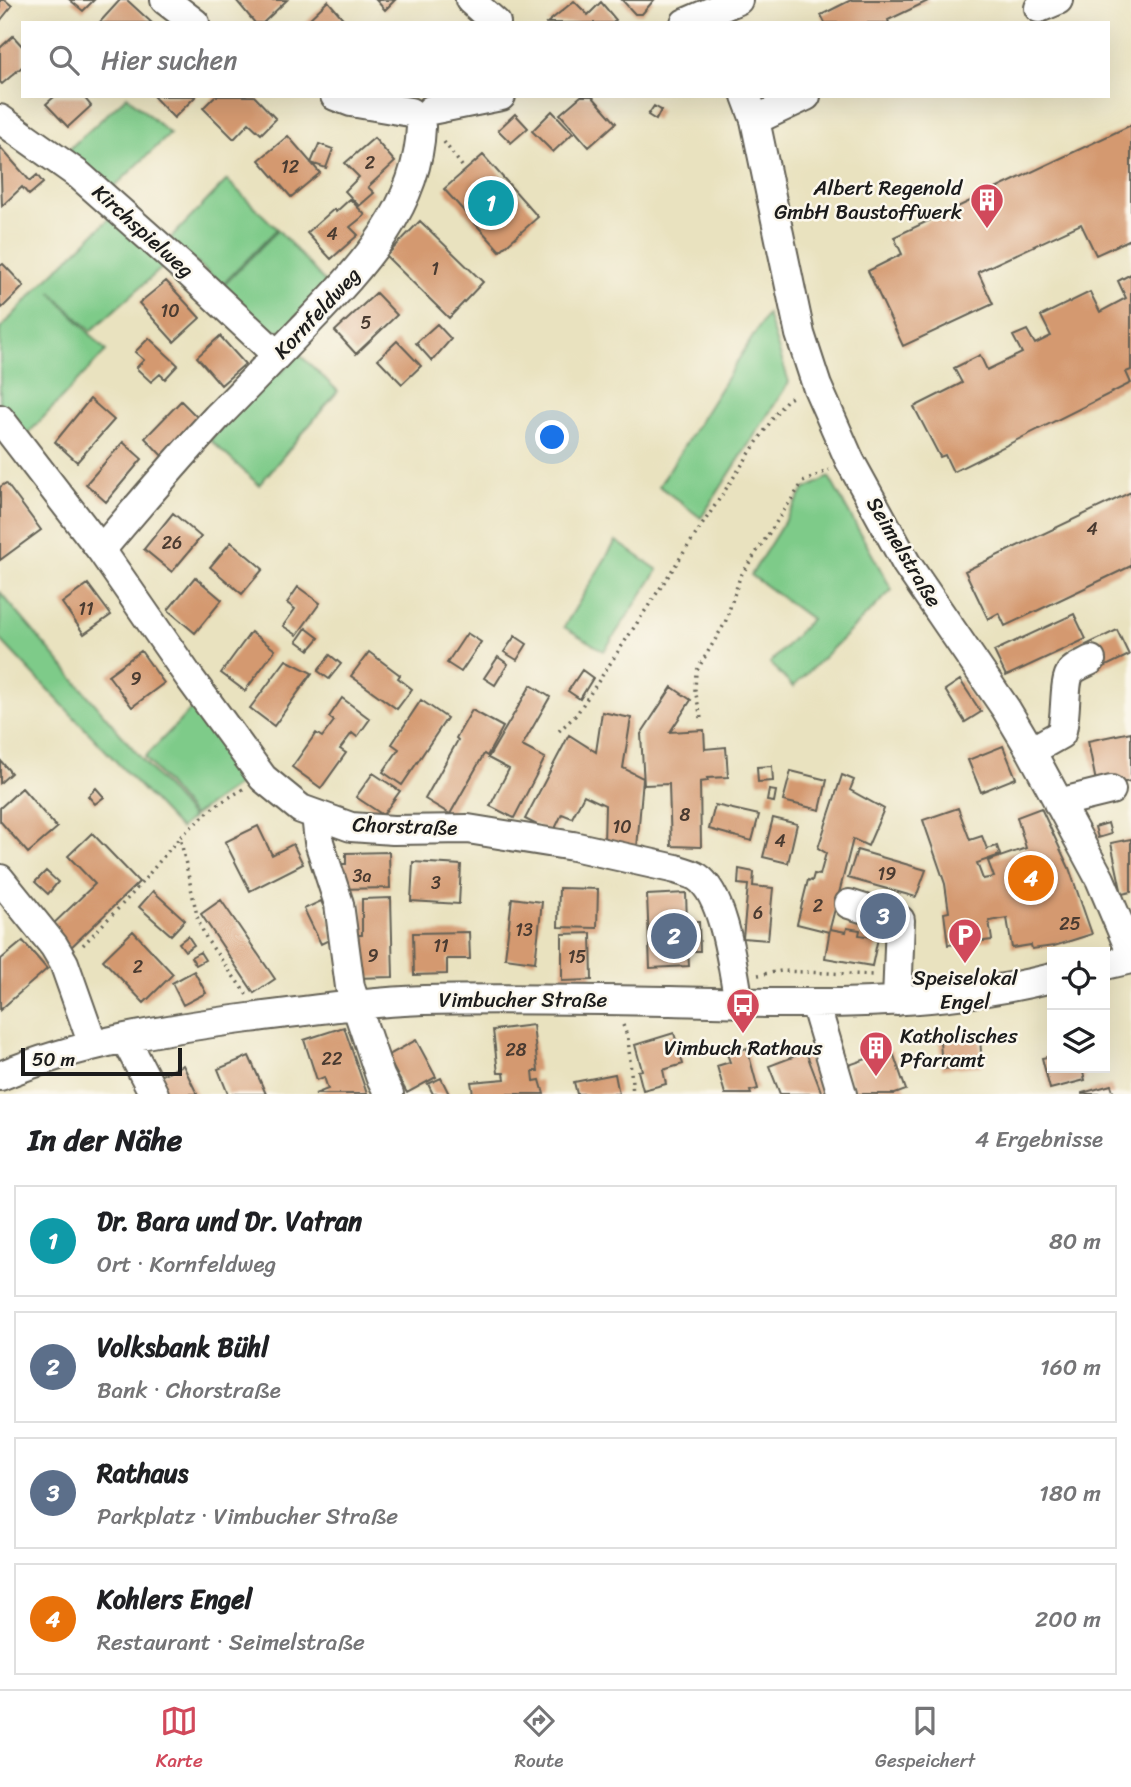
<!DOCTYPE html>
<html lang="de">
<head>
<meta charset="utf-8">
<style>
	:root { --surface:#fff; --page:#f2f2f2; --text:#202124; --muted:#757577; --line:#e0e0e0; --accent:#d1495b }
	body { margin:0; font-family:Sriracha,sans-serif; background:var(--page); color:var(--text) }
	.controls { position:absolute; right:21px; bottom:21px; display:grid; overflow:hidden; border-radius:0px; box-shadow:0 7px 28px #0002 }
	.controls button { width:63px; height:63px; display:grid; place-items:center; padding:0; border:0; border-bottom:2px solid var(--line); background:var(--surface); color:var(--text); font:35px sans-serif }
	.scale { position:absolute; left:21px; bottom:18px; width:161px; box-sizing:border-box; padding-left:7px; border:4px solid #1c1c1c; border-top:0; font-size:19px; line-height:24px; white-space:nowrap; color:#1c1c1c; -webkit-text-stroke:5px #fbf7ec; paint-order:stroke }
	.you { position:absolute; left:553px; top:438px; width:24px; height:24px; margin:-18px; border:5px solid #fff; border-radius:50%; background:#1a73e8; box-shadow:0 0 0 10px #1a73e833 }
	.badge { display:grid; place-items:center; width:46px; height:46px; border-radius:50%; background:var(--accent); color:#fff; font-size:23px; font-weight:700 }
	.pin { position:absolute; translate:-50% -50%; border:4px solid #fff; box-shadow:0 2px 7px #0006 }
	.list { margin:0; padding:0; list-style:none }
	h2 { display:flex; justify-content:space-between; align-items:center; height:91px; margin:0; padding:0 28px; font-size:30px }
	h2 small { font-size:23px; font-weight:400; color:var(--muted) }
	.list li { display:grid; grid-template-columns:46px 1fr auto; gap:21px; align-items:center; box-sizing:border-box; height:112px; margin:0 14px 14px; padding:0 14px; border:2px solid var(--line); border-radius:0px }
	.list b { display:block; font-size:26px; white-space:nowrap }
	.list p { margin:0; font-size:23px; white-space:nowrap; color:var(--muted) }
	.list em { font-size:23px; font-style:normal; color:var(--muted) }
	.icon { flex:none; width:38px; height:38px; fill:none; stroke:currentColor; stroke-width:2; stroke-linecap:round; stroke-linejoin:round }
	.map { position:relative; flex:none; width:1131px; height:1094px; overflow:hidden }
	.search { position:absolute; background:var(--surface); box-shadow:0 7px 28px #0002; left:21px; right:21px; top:21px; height:77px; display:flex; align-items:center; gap:18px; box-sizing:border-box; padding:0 24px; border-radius:0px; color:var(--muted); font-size:26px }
	.sheet { height:595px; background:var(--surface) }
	nav { display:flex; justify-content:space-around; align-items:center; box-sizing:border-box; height:98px; border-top:2px solid var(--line); background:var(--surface); font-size:19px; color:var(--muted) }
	nav a { display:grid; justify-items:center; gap:4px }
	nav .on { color:var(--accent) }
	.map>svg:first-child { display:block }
	.green { fill:#7ecb89; stroke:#4d7452; stroke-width:2 }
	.building { fill:#d4996f }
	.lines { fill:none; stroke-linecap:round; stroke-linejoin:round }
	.minor-casing { stroke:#646155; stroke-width:32 }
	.path { stroke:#646155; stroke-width:3.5; stroke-dasharray:2 5; stroke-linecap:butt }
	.minor { stroke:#fff; stroke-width:28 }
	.labels { text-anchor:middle; stroke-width:5; stroke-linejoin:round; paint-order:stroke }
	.number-label { font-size:18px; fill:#4a3b31 }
	.poi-label { font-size:21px; fill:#1c1c1c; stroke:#fbf7ec }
	.street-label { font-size:21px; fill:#1c1c1c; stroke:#fbf7ec }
</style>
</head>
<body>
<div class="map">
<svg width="1131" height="1094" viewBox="0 0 1131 1094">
	<rect width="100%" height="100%" fill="#fbf7ec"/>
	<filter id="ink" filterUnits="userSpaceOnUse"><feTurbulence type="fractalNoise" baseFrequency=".0143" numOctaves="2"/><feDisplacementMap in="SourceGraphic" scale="14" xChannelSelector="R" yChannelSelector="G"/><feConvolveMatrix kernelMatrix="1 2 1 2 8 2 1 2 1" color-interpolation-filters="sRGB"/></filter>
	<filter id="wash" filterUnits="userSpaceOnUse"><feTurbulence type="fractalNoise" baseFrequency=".00686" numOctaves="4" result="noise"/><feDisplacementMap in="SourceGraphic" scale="28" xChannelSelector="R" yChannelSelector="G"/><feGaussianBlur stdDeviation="1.57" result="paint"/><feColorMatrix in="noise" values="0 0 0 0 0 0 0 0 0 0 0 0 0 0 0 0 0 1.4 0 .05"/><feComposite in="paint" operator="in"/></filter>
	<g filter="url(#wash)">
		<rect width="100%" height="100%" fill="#e9e2bf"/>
		<path class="green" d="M127 96 170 134 113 188 68 150Z
			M227 180 277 229 222 285 170 239Z
			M111 217 163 267 91 331 51 292 106 351 24 438 0 409V329L43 283Z
			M278 230 328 285 281 332 265 328 223 286Z
			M767 314 789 382 701 518 659 486Z
			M299 354 338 391 259 485 210 440 273 367 281 373Z
			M829 477 892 590 793 687 770 663 811 619 751 575 804 490Z
			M616 541 658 570 604 651 564 627Z
			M0 592 192 818 180 829 0 639Z
			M195 705 248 778 193 816 145 757Z"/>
		<g id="blocks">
			<path class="building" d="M0 0H5L12 6 0 21Z
				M70 0H94L83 11Z
				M120 0H127L152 23H99Z
				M236 0H287L263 23H255Z
				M376 0H395L385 10Z
				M622 0H654L642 14H635Z
				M851 0H930L888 20 889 23H825L821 15Z
				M328 1 347 23H305Z
				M574 1 588 15 601 2 616 20 613 23H547Z
				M13 36 23 47V66L2 84 0 82V48Z
				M55 96H83L91 106 68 127 46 104Z
				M153 96H196L174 118Z
				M215 96H254L276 119 261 134 249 123 234 139 203 108Z
				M581 96H592L616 123 589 147 560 114Z
				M654 106 661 110 656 120 648 115Z
				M552 111 573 133 553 152 532 131Z
				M515 114 528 128 511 143 498 130Z
				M1131 125V239L1096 255 1081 224 978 272 993 304 903 346 868 271 902 254 894 237Z
				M288 136 320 173 291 197 259 160Z
				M374 138 395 162 368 187 374 193 359 206 345 191 359 177 345 163Z
				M319 144 333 149 326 168 311 163Z
				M0 147 30 181 37 175 43 183 29 195 22 187 2 206Z
				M483 155 538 217 500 251 444 189Z
				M350 199 365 215 350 227 358 235 331 259 307 233 334 209 336 212Z
				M420 221 483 282 449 318 386 256Z
				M3 264 24 286 2 308 0 305V266Z
				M1131 274V370L1126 372 1131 383 953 472 945 455 940 457 914 407 962 383 954 368 980 355 987 370 1022 353 1013 336 1027 330 1035 344 1051 336 1041 316 1090 292 1100 312 1126 298 1118 281Z
				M166 281 200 318 174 342 139 303Z
				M376 293 397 315 356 354 335 331Z
				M437 324 451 339 432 361 416 343Z
				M220 336 245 364 221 385 197 357Z
				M149 338 178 365 165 379 160 374 151 382 136 368 144 360 135 352Z
				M397 341 421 366 402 384 378 359Z
				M90 399 114 420 77 462 55 442Z
				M181 401 202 422 165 459 145 438Z
				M123 442 142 459 106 502 86 484Z
				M6 483 41 530 0 560V487Z
				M1131 492V566L1005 626 999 613 988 619 965 571Z
				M173 513 201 537 172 572 144 549Z
				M231 542 263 569 242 594 210 567Z
				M195 577 222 600 195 633 168 610Z
				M88 584 111 615 84 634 62 603Z
				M298 587 320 603 297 635 283 626 295 609 287 603Z
				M1074 614 1086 639 1006 676 994 651Z
				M306 628 319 638 309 650 297 641Z
				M1117 630 1129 655 1098 670 1086 645Z
				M251 632 275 650 245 691 221 673Z
				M467 633 481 642 461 672 447 663Z
				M515 636 527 644 517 660 504 652Z
				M141 651 164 683 132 707 108 675Z
				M369 652 400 675 398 678 412 689 397 709 351 676Z
				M330 655 341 664 329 679 318 671Z
				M498 657 508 664 495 685 484 678Z
				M286 660 312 673 274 726 250 708Z
				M582 670 593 678 580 699 568 691Z
				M960 680 981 712 965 722 945 690Z
				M531 685 550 697 522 746 545 758 514 818 490 806 509 769 488 758Z
				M672 687 691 700 670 732 704 730 705 749 726 747 728 777 707 778 708 781 700 782 701 847 671 846 669 784 644 785 641 734Z
				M342 698 370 719 357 737 352 733 340 749 346 753 321 788 292 767 316 733 322 737 334 721 329 717Z
				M421 700 447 718 402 785 383 772 399 749 392 744Z
				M472 710 503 727 487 756 484 754 450 814 425 799 458 740 456 738Z
				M602 712 631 718 623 768 643 778 637 848 604 844 605 805 584 795 572 818 562 814 553 833 525 819 569 735 596 752Z
				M1131 732V781L1097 787 1088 741Z
				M1003 746 1016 778 981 792 968 760Z
				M0 760 11 773 0 783Z
				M772 766 773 781 758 782 757 767Z
				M791 771 827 780 820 810 783 801Z
				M373 773 400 791 383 815 356 797Z
				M842 775 854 780 850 790 884 809 868 846 853 839 829 932 797 924 808 880 812 881 814 874 820 875 826 853 818 848Z
				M22 788 57 828 28 853 0 821V808Z
				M96 788 104 797 95 804 88 796Z
				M769 790 776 791 774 802 767 801Z
				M715 805 759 815 752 841 709 829Z
				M958 808 970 840 982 836 987 849 997 846 1000 855 977 863 983 879 994 877 988 861 1026 848 1017 817 1041 808 1069 868 1092 934 1054 946 1032 949 1031 945 1012 948 1007 918 989 921 992 940 948 945 944 913 949 912 945 884 923 820Z
				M773 818 797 824 788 863 763 857Z
				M1108 823 1111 834 1098 838 1095 827Z
				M258 826 272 855 293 844 303 864 250 891 225 842Z
				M92 833 139 882 69 949 49 928 95 884 68 856Z
				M1131 839V892L1122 894 1111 843Z
				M857 850 926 870 916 897 848 878Z
				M389 852 390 888 334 889 333 864H346V853Z
				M413 862 461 865 459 904 411 901Z
				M739 869 754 872 753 886 773 888 768 940 743 938 748 885 738 884Z
				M46 871 58 882 48 894 35 882Z
				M559 888 598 889 597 928 558 927Z
				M153 891 185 920 171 935 139 907Z
				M686 893 687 922H699L700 951H688L689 966 650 968 647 895Z
				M391 898 393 977 354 978 353 935H362V899Z
				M512 898 542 902 535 962 505 958Z
				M221 900 275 979 254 993 201 914Z
				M321 901 332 924 327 926 333 938 321 944 304 909Z
				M847 928 860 930 859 935 878 938 872 966 825 958 830 929 846 932Z
				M133 931 173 974 144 1003 103 960Z
				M469 932 470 959H447V974L414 975 413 933Z
				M591 933 592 980 562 981V934Z
				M188 936 194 945 185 951 179 943Z
				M23 941 47 969 0 1010V960Z
				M200 952 205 960 196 965 191 957Z
				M194 971 206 993 183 1005 172 983Z
				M533 1025 538 1071H533L534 1081 540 1080 544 1094H473L471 1082 505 1079 504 1073H498L493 1030Z
				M344 1027 367 1094H315L328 1089 324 1077 317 1080 304 1040Z
				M674 1033 683 1064 663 1070 666 1084 643 1090 638 1071 642 1070 635 1045Z
				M980 1038 982 1066 942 1069 940 1041Z
				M416 1040 436 1077 407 1093 387 1056Z
				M747 1048 758 1089 750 1091 751 1094H725L717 1066 730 1062 727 1054Z
				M892 1050 906 1090 895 1094H856L846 1066Z
				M806 1052 822 1094H780L769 1066Z
				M249 1056 266 1094H228L218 1069Z
				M1052 1056V1068H1082L1085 1080 1050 1089 1042 1058Z
				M183 1065 197 1094H158L159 1076Z
				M615 1074 619 1094H577L574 1082Z
				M441 1078 449 1094H433L428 1084Z
				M1111 1085 1114 1094H1082V1093Z"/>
		</g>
	</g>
	<g filter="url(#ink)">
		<use href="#blocks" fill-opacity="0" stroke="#646155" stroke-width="2"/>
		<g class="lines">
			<g class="minor-casing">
				<path id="minor" d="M165 0 195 23
					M470 0 496 23
					M1039 8 1058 0
					M685 23 738 0
					M335 96 351 102 410 112
					M746 96 755 120 800 334 817 386 850 461 906 563 1006 709 1031 751 1100 879 1131 952
					M431 110 501 96
					M0 119 79 175 184 268 277 355
					M755 120 806 96
					M0 419 101 550 189 677 263 778 301 809 351 827 393 830 468 829 573 846 676 869C683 872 691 873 697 877 725 895 733 970 739 1003
					M101 550C139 505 177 460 217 417 246 388 274 358 302 329 357 271 418 211 421 127
					M1031 751 1061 734C1067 718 1063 681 1071 672 1075 667 1084 664 1091 660
					M1058 803 1111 790
					M316 815 319 842 339 904 350 987 380 1076 389 1094
					M0 879 54 946 64 963 93 1045
					M849 904 900 920 897 1001
					M1105 965 1131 959
					M815 1003 842 1094
					M125 1038 154 1094
					M0 1076C79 1043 164 1029 249 1018 307 1011 365 1002 424 1000 506 998 588 1000 670 1001 797 1004 927 1009 1052 978"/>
			</g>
			<path class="path" d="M444 142 465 170
				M701 718 695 690 696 672 725 623 740 577 803 482 829 470
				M559 731 576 715 777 412 787 400 796 395
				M243 789 215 806 180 837 198 920 207 940 247 995
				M83 945 133 893 180 837
				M758 975 781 971 873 975
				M623 1025 628 1038 633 1094"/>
			<use href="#minor" class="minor"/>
		</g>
	</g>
	<defs>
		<g id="building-pin" transform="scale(1.75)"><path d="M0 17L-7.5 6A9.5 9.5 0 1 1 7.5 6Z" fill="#d1495b" stroke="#fbf7ec"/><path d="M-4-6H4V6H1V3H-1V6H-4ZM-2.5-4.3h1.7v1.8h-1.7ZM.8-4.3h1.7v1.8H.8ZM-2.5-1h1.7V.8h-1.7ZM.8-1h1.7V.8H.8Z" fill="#fff"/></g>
		<g id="parking-pin" transform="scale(1.75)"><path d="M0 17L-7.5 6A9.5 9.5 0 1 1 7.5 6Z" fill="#d1495b" stroke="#fbf7ec"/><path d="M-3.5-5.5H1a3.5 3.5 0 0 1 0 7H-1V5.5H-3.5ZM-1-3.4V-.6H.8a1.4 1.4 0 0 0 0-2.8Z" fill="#fff"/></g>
		<g id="bus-pin" transform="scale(1.75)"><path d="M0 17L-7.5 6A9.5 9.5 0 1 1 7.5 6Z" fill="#d1495b" stroke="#fbf7ec"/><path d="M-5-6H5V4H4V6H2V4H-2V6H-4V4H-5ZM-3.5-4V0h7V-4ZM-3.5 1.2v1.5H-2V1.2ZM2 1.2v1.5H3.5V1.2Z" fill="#fff"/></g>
	</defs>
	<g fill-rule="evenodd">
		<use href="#building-pin" x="987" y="200"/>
		<use href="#parking-pin" x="965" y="935"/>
		<use href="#bus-pin" x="743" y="1005"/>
		<use href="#building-pin" x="876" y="1048"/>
	</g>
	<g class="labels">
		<g class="number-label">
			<text x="370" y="169">2</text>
			<text x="290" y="173">12</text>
			<text x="332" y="240">4</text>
			<text x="435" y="275">1</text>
			<text x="170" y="317">10</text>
			<text x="366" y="329">5</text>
			<text x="1092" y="535">4</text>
			<text x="172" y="549">26</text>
			<text x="86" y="615">11</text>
			<text x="136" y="685">9</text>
			<text x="685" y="821">8</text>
			<text x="622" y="833">10</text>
			<text x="780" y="847">4</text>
			<text x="887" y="880">19</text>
			<text x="362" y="882">3a</text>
			<text x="436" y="889">3</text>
			<text x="818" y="912">2</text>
			<text x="758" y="919">6</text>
			<text x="1070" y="930">25</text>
			<text x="524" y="936">13</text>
			<text x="441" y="952">11</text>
			<text x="373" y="962">9</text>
			<text x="577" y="963">15</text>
			<text x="138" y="973">2</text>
			<text x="516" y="1056">28</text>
			<text x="332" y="1065">22</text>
		</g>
		<g class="poi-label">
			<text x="962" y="195" text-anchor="end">Albert Regenold<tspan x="962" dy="24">GmbH Baustoffwerk</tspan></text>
			<text x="965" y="985">Speiselokal<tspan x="965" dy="24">Engel</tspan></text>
			<text x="900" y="1043" text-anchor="start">Katholisches<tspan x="900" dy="24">Pfarramt</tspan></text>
			<text x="743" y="1055">Vimbuch Rathaus</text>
		</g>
		<g class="street-label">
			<text transform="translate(143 231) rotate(42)" y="7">Kirchspielweg</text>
			<text transform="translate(317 313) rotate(-47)" y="7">Kornfeldweg</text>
			<text transform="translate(904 552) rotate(59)" y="7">Seimelstraße</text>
			<text transform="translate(405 826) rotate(2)" y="7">Chorstraße</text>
			<text x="523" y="1007">Vimbucher Straße</text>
		</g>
	</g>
</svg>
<div class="controls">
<button><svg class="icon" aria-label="locate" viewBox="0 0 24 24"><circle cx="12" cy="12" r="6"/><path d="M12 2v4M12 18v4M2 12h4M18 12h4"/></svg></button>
<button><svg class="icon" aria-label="layers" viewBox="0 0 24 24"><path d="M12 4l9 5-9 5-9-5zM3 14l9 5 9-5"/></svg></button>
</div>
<div class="scale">50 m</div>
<div class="you"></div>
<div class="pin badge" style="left:491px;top:203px;background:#0f9aa8">1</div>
<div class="pin badge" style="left:674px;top:936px;background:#5c6f8a">2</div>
<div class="pin badge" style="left:883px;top:916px;background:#5c6f8a">3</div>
<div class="pin badge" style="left:1031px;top:878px;background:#e8710a">4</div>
<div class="search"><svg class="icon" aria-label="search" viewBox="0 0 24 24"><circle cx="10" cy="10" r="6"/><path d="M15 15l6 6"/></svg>Hier suchen</div>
</div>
<section class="sheet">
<h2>In der Nähe<small>4 Ergebnisse</small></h2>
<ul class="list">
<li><span class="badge" style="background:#0f9aa8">1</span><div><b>Dr. Bara und Dr. Vatran</b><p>Ort · Kornfeldweg</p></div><em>80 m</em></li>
<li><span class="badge" style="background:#5c6f8a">2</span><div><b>Volksbank Bühl</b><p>Bank · Chorstraße</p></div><em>160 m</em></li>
<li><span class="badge" style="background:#5c6f8a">3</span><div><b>Rathaus</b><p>Parkplatz · Vimbucher Straße</p></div><em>180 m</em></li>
<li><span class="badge" style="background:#e8710a">4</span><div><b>Kohlers Engel</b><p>Restaurant · Seimelstraße</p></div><em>200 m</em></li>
</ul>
</section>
<nav>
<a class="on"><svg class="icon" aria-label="map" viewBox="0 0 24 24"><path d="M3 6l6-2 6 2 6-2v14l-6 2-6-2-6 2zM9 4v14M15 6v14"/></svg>Karte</a>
<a><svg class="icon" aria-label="directions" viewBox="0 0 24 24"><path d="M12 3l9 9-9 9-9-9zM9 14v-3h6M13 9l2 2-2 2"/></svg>Route</a>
<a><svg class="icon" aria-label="saved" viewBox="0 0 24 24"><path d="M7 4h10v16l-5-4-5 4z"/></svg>Gespeichert</a>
</nav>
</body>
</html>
